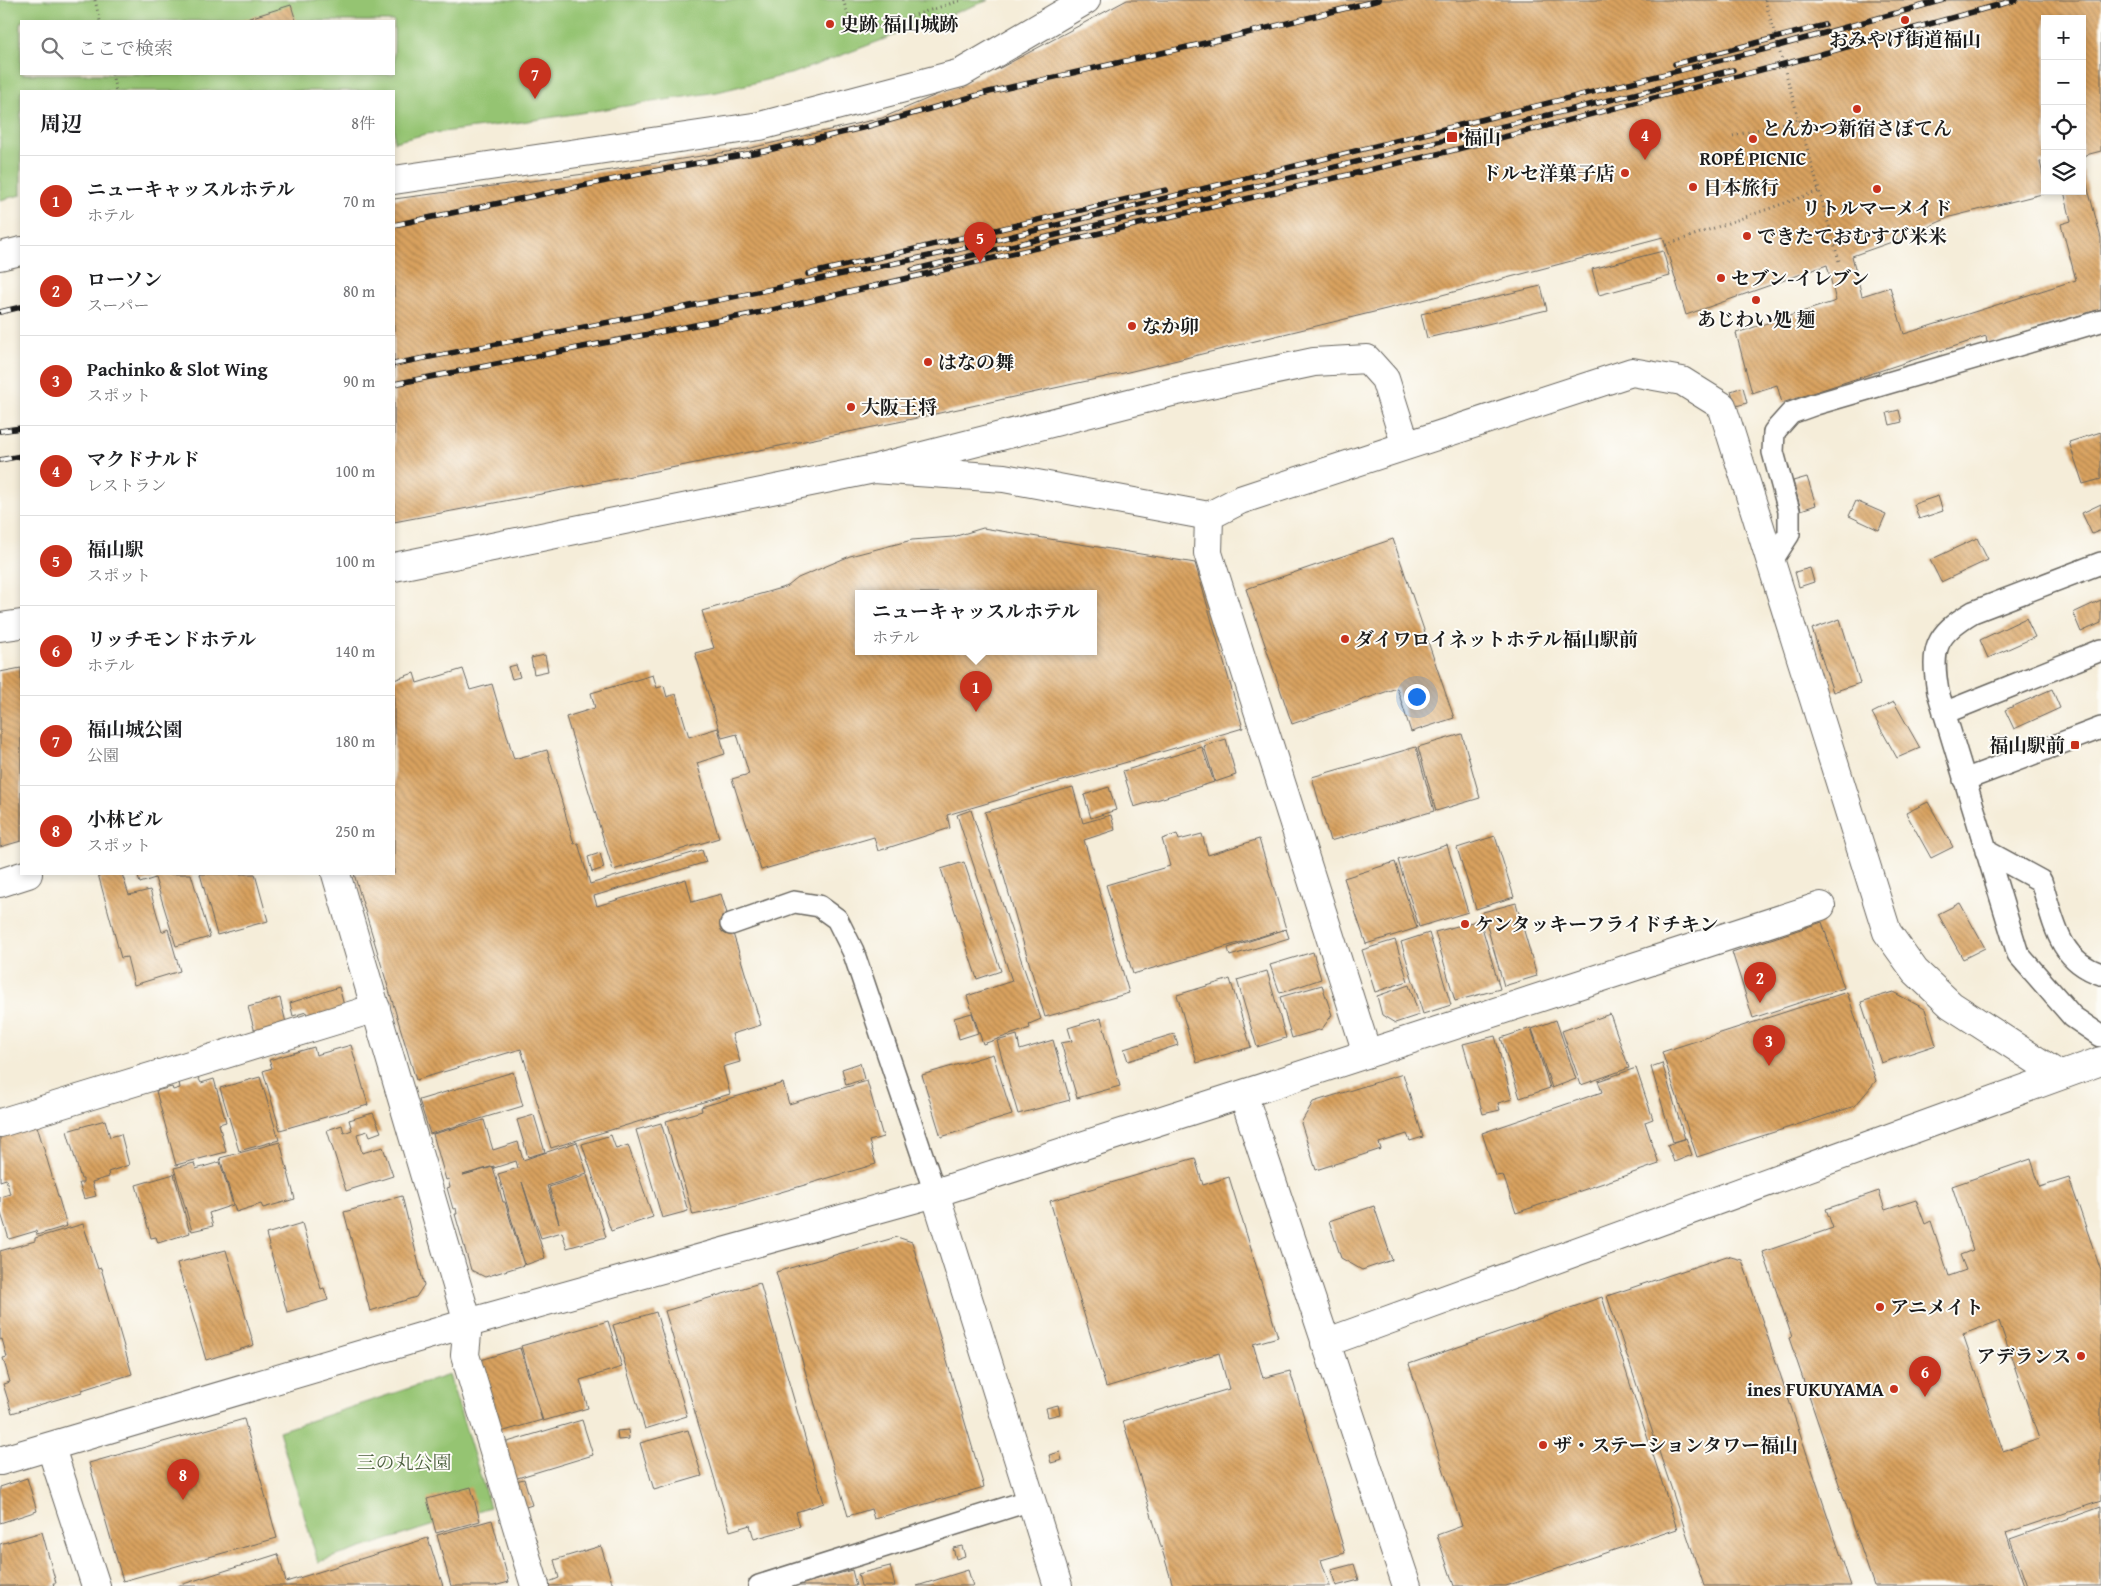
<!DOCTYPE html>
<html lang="ja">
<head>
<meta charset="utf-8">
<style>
	:root { --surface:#fff; --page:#f2f2f2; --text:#202124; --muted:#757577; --line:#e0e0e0; --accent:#c8321e }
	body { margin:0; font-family:"Gentium Book Plus","Noto Serif JP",serif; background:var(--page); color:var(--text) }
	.controls { position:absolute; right:15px; top:15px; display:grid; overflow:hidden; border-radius:0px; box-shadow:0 2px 8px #0003 }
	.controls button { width:45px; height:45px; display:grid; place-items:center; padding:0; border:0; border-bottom:1px solid var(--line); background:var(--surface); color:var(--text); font:25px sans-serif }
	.you { position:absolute; left:1416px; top:696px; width:18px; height:18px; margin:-12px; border:4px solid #fff; border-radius:50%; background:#1a73e8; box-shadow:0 0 0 8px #1a73e833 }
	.badge { display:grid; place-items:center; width:32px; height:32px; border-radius:50%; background:var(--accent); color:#fff; font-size:16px; font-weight:700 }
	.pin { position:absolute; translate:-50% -41px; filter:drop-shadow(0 1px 2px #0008) }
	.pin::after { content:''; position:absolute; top:26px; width:18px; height:15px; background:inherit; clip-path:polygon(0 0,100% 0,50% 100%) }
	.popup { position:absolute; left:855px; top:590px; width:242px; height:65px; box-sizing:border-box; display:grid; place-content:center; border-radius:0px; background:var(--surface); filter:drop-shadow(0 1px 4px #0005); font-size:16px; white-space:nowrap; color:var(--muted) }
	.popup b { font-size:19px; color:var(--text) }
	.popup::after { content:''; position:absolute; left:50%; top:100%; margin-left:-10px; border:10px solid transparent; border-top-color:var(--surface) }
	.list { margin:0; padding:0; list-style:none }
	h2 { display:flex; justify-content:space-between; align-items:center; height:65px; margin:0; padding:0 20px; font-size:21px }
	h2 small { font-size:16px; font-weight:400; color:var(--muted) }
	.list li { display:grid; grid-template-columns:32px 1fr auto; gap:15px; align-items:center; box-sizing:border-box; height:90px; padding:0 20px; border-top:1px solid var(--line) }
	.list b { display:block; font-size:19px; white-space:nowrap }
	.list p { margin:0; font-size:16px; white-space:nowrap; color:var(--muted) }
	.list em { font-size:16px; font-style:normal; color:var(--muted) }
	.icon { flex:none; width:28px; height:28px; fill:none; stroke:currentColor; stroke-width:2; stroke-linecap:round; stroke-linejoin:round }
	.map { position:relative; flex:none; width:2101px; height:1586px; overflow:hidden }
	.search { position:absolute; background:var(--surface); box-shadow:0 2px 8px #0003; left:20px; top:20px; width:375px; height:55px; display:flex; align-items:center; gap:12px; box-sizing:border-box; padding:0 18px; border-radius:0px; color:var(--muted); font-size:19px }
	.panel { position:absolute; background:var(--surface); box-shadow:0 2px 8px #0003; left:20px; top:90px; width:375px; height:785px; border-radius:0px }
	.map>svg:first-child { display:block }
	.park { fill:#95c472; stroke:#587047; fill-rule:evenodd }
	.building { fill:url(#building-back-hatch); fill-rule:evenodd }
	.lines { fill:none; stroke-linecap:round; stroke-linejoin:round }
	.lane-casing { stroke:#68655e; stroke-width:24 }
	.street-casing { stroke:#68655e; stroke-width:30 }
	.secondary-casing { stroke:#68655e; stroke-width:30 }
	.path { stroke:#68655e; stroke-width:3; stroke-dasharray:1 4; stroke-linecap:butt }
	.lane { stroke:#fff; stroke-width:21 }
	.street { stroke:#fff; stroke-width:28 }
	.secondary { stroke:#fff; stroke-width:28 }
	.rail-casing { stroke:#1c1c1c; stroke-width:5.5 }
	.rail { stroke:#fdfcf7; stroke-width:4; stroke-dasharray:11; stroke-linecap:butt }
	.poi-dot { fill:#c8321e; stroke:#fdfcf7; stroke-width:2 }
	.labels { text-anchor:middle; stroke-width:4; stroke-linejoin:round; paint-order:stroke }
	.poi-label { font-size:19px; font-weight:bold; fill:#1c1c1c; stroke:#fdfcf7; text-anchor:start }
	.park-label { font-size:19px; fill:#4c5f3e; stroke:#fdfcf7 }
</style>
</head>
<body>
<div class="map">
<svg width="2101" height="1586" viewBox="0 0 2101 1586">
	<defs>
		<pattern id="building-back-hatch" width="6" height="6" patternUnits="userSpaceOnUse" patternTransform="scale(1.25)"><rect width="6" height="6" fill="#d9a25f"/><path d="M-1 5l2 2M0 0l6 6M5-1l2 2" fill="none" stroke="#af834e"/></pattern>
	</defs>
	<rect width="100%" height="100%" fill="#fdfcf7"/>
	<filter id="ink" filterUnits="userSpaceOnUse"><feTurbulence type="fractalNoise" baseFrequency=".02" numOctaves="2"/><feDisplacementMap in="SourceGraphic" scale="10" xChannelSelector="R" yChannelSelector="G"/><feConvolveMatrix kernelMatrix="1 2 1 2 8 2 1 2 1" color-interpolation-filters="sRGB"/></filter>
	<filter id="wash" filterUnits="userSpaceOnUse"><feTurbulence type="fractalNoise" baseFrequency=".0096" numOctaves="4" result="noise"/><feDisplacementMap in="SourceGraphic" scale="20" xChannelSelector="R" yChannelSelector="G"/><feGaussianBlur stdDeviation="1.12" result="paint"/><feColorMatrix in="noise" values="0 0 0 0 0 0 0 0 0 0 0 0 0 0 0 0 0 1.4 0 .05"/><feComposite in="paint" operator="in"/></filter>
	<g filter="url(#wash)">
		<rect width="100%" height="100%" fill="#f5edd9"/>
		<path class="park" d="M0 0H989L794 73 717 92 515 123 426 134 394 142V91H21V195L0 200ZM21 21H394V74H21Z
			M449 1375 490 1507 318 1562 279 1431Z"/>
		<g id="blocks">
			<path class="building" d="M1127 0H2101V151L2082 156V19H2045V161L2040 162 2045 183V191L2050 192 1950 217 1906 237 1852 256 1862 296 1890 287 1904 334 2076 280 2061 224 2071 221 2064 191H2082L2083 170 2101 238V309L1987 343 1986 336 1782 403 1777 385 1752 393 1736 333 1836 301 1827 265 1686 315 1663 237 1419 301 1124 373 898 422 552 492 394 522V199L592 173 746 149 882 118 1000 68Z
				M291 5 296 21H240Z
				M1663 251 1670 276 1599 295 1592 269Z
				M1541 286 1547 310 1427 338 1421 314Z
				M1743 387 1747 403 1736 406 1731 391Z
				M1899 410 1902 422 1890 425 1887 413Z
				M2101 432V479L2083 484 2069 442Z
				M1807 477 1816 505 1801 510 1793 481Z
				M1938 496 1943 511 1919 519 1914 504Z
				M1856 501 1886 514 1879 530 1849 516Z
				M2101 504V530L2092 534 2082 513Z
				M983 528 1195 563 1243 728 947 815 950 828 878 851 874 837 761 870 732 779 749 774 737 734 722 738 695 653 714 648 702 611 788 586 798 578 850 556 912 540 953 537ZM858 593H1094V651H858Z
				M1977 538 1988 560 1941 582 1930 560Z
				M1393 539 1454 718 1411 732 1397 688 1292 724 1246 589Z
				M1810 568 1814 582 1799 587 1795 572Z
				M2101 600V623L2081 632 2073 613Z
				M2026 618 2035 637 1988 658 1980 640Z
				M1840 619 1860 683 1833 692 1812 629Z
				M545 655 548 671 534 674 531 658Z
				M516 665 520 677 512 679 508 667Z
				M21 668V841L0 847V672Z
				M463 669 470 690 492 684 514 759 547 750 574 844 578 843 590 884 702 850 706 862 594 896 597 906 686 879 692 902 721 894 761 1025 732 1034 740 1062 723 1067 730 1094 551 1148 521 1049 416 1080 354 874H394V680L414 673 417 683Z
				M653 675 657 688 664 686 667 697 676 694 689 737 718 728 725 754 697 763 719 838 613 870 566 717 595 708 591 693Z
				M2052 689 2060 708 2014 729 2005 710Z
				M1894 702 1920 748 1897 758 1872 713Z
				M1462 734 1480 798 1436 811 1418 747Z
				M1226 739 1236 775 1215 782 1204 746Z
				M1202 747 1214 782 1134 807 1123 771Z
				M1416 747 1434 811 1330 841 1312 777Z
				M1073 787 1083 823 1111 815 1115 830 1084 840 1129 993 1045 1017 985 812Z
				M1109 787 1116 810 1091 818 1084 795Z
				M1928 802 1953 847 1931 858 1906 813Z
				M971 810 1041 1019 1029 1024 1030 1028 983 1044 967 996 1012 981 957 815Z
				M1177 834 1179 840 1202 834 1208 855 1259 839 1286 929 1133 974 1106 885 1170 866 1162 839Z
				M1495 836 1514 897 1476 909 1457 848Z
				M1447 845 1468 912 1419 927 1398 860Z
				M600 853 604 868 592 872 588 857Z
				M964 862 1001 971 977 979 941 869Z
				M1395 862 1417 928 1366 944 1344 878Z
				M98 874H122L129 895 150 890 162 932 168 929 180 971 134 985 127 957 121 958Z
				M137 874H191L210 937 176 946 155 878 140 883Z
				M200 874H255L268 921 217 935Z
				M1516 903 1537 976 1504 986 1483 912Z
				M1960 903 1985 948 1963 959 1938 914Z
				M1480 920 1500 989 1455 1001 1435 932Z
				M1822 922 1844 988 1753 1018 1732 952Z
				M1286 929 1289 938 1230 956 1228 948Z
				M1429 933 1451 1005 1423 1014 1401 942Z
				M1395 940 1408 981 1375 992 1362 950Z
				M1313 952 1321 979 1280 993 1270 965Z
				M1267 971 1286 1038 1257 1047 1237 980Z
				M1230 979 1251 1047 1197 1063 1177 995Z
				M1322 985 1332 1015 1322 1029 1292 1038 1280 997Z
				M1409 985 1419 1015 1395 1023 1382 1015 1377 996Z
				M339 987 346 1013 309 1024 306 1012 293 1016 290 1003Z
				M1847 992 1876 1081 1855 1106 1697 1157 1662 1052Z
				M1893 992 1925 1009 1936 1045 1881 1063 1861 1002Z
				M280 998 287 1027 256 1036 248 1007Z
				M972 1013 978 1033 959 1039 954 1018Z
				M1610 1014 1629 1068 1581 1085 1562 1031Z
				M1101 1018 1120 1086 1077 1098 1061 1043 1072 1041 1068 1028Z
				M1556 1020 1576 1079 1552 1088 1532 1029Z
				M1531 1028 1550 1088 1520 1098 1501 1038Z
				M1174 1034 1178 1045 1128 1061 1124 1049Z
				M1017 1035 1020 1050 1053 1040 1070 1100 1018 1114 997 1041Z
				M1495 1036 1512 1099 1498 1103 1500 1110 1483 1114 1463 1044Z
				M351 1045 368 1105 280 1130 263 1071 272 1068 269 1060 314 1047 316 1055Z
				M993 1054 1012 1115 941 1137 922 1075Z
				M860 1063 864 1079 846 1085 842 1069Z
				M1662 1063 1685 1139 1673 1142 1651 1067Z
				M1636 1068 1653 1119 1645 1122 1659 1164 1516 1213 1503 1175 1496 1176 1482 1133 1602 1092 1598 1081Z
				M513 1072 523 1106 430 1134 419 1100Z
				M1403 1074 1423 1137 1410 1141 1407 1134 1379 1143 1381 1149 1316 1170 1301 1123 1313 1102Z
				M198 1077 201 1083 214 1079 226 1122 219 1124 226 1152 176 1165 156 1091 172 1087 173 1090 180 1088 179 1082Z
				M260 1077 279 1140 239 1151 220 1088Z
				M867 1081 883 1137 869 1141 876 1164 730 1207 693 1215 666 1121 702 1111 701 1107 783 1083 789 1104Z
				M373 1113 381 1132 370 1136 368 1131 357 1134 362 1153 383 1147 393 1176 346 1191 327 1130 342 1125 344 1133 352 1130 349 1120Z
				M534 1115 545 1152 528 1157 517 1120Z
				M105 1120 110 1137 121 1134 129 1165 108 1172 109 1177 92 1182 96 1196 84 1199 79 1183H83V1179H81L67 1131Z
				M484 1120 493 1150 518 1142 523 1160 577 1142 587 1173 547 1186 559 1223 549 1187 587 1175 606 1237 567 1248 562 1232 541 1238 522 1182 545 1258 525 1265 498 1174 518 1168 516 1161 494 1168V1166L463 1175 493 1167 503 1202H505L524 1265 485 1277 471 1270 455 1214H457L456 1208 453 1209 447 1188 450 1187 448 1179 446 1180 433 1134Z
				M661 1123 688 1211 662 1218 636 1130Z
				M37 1126 67 1226 37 1235 36 1231 9 1239 0 1210V1197L10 1194 6 1179 0 1181V1137Z
				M611 1135 616 1149 628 1145 653 1217 611 1231 582 1144Z
				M1686 1138 1692 1155 1674 1162 1667 1145Z
				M280 1142 295 1199 263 1208 261 1204 236 1212 220 1158Z
				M1195 1158 1203 1185 1229 1177 1278 1337 1253 1344 1263 1378 1290 1371 1345 1553 1321 1560 1330 1586H1173L1123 1421 1229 1389 1219 1353 1106 1387 1050 1201Z
				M2031 1159 2040 1187 2069 1178 2101 1271V1501L2006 1533 2024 1586H1874L1789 1338 1792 1337 1763 1252 1833 1228 1826 1209 1879 1191 1885 1210 1916 1200 1925 1224 1931 1221 1949 1276 1966 1270 1960 1255 1973 1250 1952 1186ZM1999 1321 2039 1439 2003 1451 1963 1334Z
				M220 1162 233 1205 209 1213 213 1226 192 1231 174 1168 194 1163 196 1169Z
				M174 1174 190 1233 158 1243 156 1237 151 1238 136 1185Z
				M402 1196 424 1285 416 1297 370 1311 344 1212Z
				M1374 1206 1392 1260 1362 1270 1341 1258 1329 1221Z
				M302 1223 321 1289 324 1288 328 1300 287 1312 266 1234Z
				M83 1224 98 1269 101 1268 132 1374 82 1390V1392L12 1413 3 1384 10 1382 3 1358 7 1357 2 1339 0 1340V1251L35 1241V1238Z
				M897 1237 912 1242 984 1487 874 1519 871 1509 848 1516 776 1272Z
				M226 1250 254 1345 206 1360 177 1263Z
				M1727 1256 1742 1260 1851 1586H1704L1607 1296Z
				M760 1283 824 1503 796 1512 800 1526 754 1539 750 1525 730 1531 665 1311Z
				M1602 1297 1677 1529 1506 1586H1454L1437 1535 1462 1526 1409 1364Z
				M656 1312 687 1416 645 1429 613 1325Z
				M608 1321 622 1367 580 1380 588 1408 543 1421 521 1346Z
				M520 1348 542 1420 501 1432 480 1360Z
				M1058 1405 1060 1414 1048 1417 1046 1408Z
				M244 1419 277 1538 123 1581 89 1463Z
				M582 1420 593 1455 514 1479 504 1443Z
				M628 1430 629 1439 618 1440 617 1431Z
				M688 1430 702 1476 654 1490 640 1443Z
				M1060 1452 1062 1460 1051 1463 1049 1455Z
				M27 1478 37 1511 0 1523V1487Z
				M524 1479 532 1505 520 1509 512 1482Z
				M471 1487 480 1521 436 1533 427 1499Z
				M2101 1507V1586H2027L2010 1539Z
				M492 1520 509 1582 494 1586H451L437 1535Z
				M42 1532 56 1583H53L54 1586H0V1544Z
				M428 1538 443 1586H177L278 1554 286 1582Z
				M601 1546 613 1586H544V1584L559 1578 554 1560Z
				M962 1546 965 1556 956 1559 953 1548Z
				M1354 1564 1359 1580 1336 1586 1331 1570Z
				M890 1566 895 1586H861L858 1574Z
				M852 1570 856 1586H799V1585Z
				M968 1570 973 1586H917Z"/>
		</g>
	</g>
	<g filter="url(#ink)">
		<use href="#blocks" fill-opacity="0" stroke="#68655e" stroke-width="1"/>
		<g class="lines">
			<g class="lane-casing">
				<path id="lane" d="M1771 562 1789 534V511L1773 452 1774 432 1791 413 1816 404 2101 321
					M2101 563 1973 612C1934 635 1931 649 1938 692L2018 954 2073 1017 2101 1036
					M1944 713 2101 650
					M1964 780 2101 728
					M1986 851 2041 881C2054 920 2057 960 2101 974
					M731 924 794 902 819 906 837 919 853 951 935 1193
					M759 1586 1031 1500"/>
			</g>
			<g class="street-casing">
				<path id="street" d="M880 467 1172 392 1314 362 1367 359 1385 379 1406 446
					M336 874 468 1323 465 1355 535 1586
					M0 883 28 874
					M1367 1053 1208 553 1209 516 1240 500 1632 372 1682 381 1722 406 1887 932 1915 971 1951 1005 2059 1075
					M1243 1094 1821 906
					M0 1123 376 1008
					M1325 1343 2101 1061
					M51 1448 96 1586
					M1058 1586 935 1193 1243 1094 1407 1586"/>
			</g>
			<g class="secondary-casing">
				<path id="secondary" d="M394 180 760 126 961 73 1086 0
					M0 256 21 251
					M394 567 874 469 1004 478 1209 516
					M0 627 21 624
					M0 1461 468 1323 935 1193"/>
			</g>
			<path class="path" d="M95 0 100 21
				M843 0 855 34 962 0
				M1765 0 1839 261
				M112 74 116 91
				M1733 136 1799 119
				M1666 245 1819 191"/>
			<use href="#lane" class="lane"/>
			<use href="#street" class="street"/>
			<use href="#secondary" class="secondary"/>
			<g class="rail-casing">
				<path id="rail" d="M1675 64 1825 25
					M394 225 654 171 764 151 862 128 989 92 1227 38 1379 0
					M912 270 1733 70
					M808 274 1166 190
					M0 312 21 307
					M394 364 671 310 948 252 1778 46 1943 0
					M394 384 772 310 1450 151 1807 58 2016 0
					M0 431 21 428
					M0 460 21 456"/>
			</g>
			<use href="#rail" class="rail"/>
		</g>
	</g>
	<g class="poi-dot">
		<circle cx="1905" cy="20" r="5"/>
		<circle cx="830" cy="24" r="5"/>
		<circle cx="1857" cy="109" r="5"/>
		<rect x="1446" y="131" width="12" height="12" rx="2.5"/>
		<circle cx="1753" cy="139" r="5"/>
		<circle cx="1625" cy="173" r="5"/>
		<circle cx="1693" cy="187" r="5"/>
		<circle cx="1877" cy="189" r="5"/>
		<circle cx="1747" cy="236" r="5"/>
		<circle cx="1721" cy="278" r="5"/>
		<circle cx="1756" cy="300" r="5"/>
		<circle cx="1132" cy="326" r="5"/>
		<circle cx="928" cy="362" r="5"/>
		<circle cx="851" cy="407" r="5"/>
		<circle cx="1345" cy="639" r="5"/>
		<rect x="2070" y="740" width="10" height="10" rx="2.5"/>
		<circle cx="1465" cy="924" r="5"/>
		<circle cx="1880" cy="1307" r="5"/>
		<circle cx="2081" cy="1356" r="5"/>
		<circle cx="1894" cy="1389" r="5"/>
		<circle cx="1543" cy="1445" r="5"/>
	</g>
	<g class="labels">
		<g class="poi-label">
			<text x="840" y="31">史跡 福山城跡</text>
			<text x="1905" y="46" text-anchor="middle">おみやげ街道福山</text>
			<text x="1857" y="135" text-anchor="middle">とんかつ新宿さぼてん</text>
			<text x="1463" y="144">福山</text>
			<text x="1753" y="165" text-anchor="middle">ROPÉ PICNIC</text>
			<text x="1615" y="180" text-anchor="end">ドルセ洋菓子店</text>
			<text x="1703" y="194">日本旅行</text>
			<text x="1877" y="215" text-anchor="middle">リトルマーメイド</text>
			<text x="1757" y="243">できたておむすび米米</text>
			<text x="1731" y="285">セブン-イレブン</text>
			<text x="1756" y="326" text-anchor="middle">あじわい処 麺</text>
			<text x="1142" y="333">なか卯</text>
			<text x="938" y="369">はなの舞</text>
			<text x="861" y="414">大阪王将</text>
			<text x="1355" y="646">ダイワロイネットホテル福山駅前</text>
			<text x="2065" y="752" text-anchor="end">福山駅前</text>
			<text x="1475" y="931">ケンタッキーフライドチキン</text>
			<text x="1890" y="1314">アニメイト</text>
			<text x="2071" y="1363" text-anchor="end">アデランス</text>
			<text x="1884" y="1396" text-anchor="end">ines FUKUYAMA</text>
			<text x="1553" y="1452">ザ・ステーションタワー福山</text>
		</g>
		<g class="park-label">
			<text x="404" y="1469">三の丸公園</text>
		</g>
	</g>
</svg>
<div class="controls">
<button>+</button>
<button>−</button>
<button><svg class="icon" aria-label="locate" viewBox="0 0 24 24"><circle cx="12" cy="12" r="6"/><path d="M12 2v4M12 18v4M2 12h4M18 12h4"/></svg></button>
<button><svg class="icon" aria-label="layers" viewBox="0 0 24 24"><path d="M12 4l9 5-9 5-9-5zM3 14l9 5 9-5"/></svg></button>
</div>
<div class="you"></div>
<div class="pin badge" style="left:976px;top:712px">1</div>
<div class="popup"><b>ニューキャッスルホテル</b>ホテル</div>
<div class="pin badge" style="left:1760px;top:1003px">2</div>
<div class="pin badge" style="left:1769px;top:1066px">3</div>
<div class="pin badge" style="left:1645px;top:160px">4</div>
<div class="pin badge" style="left:980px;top:263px">5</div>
<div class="pin badge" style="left:1925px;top:1397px">6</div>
<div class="pin badge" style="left:535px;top:99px">7</div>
<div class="pin badge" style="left:183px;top:1500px">8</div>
<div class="search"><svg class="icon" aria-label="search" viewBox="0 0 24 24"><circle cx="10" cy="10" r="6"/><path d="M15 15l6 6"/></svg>ここで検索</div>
<section class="panel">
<h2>周辺<small>8件</small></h2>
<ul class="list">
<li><span class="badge">1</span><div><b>ニューキャッスルホテル</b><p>ホテル</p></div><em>70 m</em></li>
<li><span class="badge">2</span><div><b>ローソン</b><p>スーパー</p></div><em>80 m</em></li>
<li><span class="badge">3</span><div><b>Pachinko &amp; Slot Wing</b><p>スポット</p></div><em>90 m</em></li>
<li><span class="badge">4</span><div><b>マクドナルド</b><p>レストラン</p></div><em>100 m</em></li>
<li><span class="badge">5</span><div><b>福山駅</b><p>スポット</p></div><em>100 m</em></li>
<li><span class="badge">6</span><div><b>リッチモンドホテル</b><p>ホテル</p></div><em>140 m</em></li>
<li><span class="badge">7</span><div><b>福山城公園</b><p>公園</p></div><em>180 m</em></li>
<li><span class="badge">8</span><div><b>小林ビル</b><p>スポット</p></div><em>250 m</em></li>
</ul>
</section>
</div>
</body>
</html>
